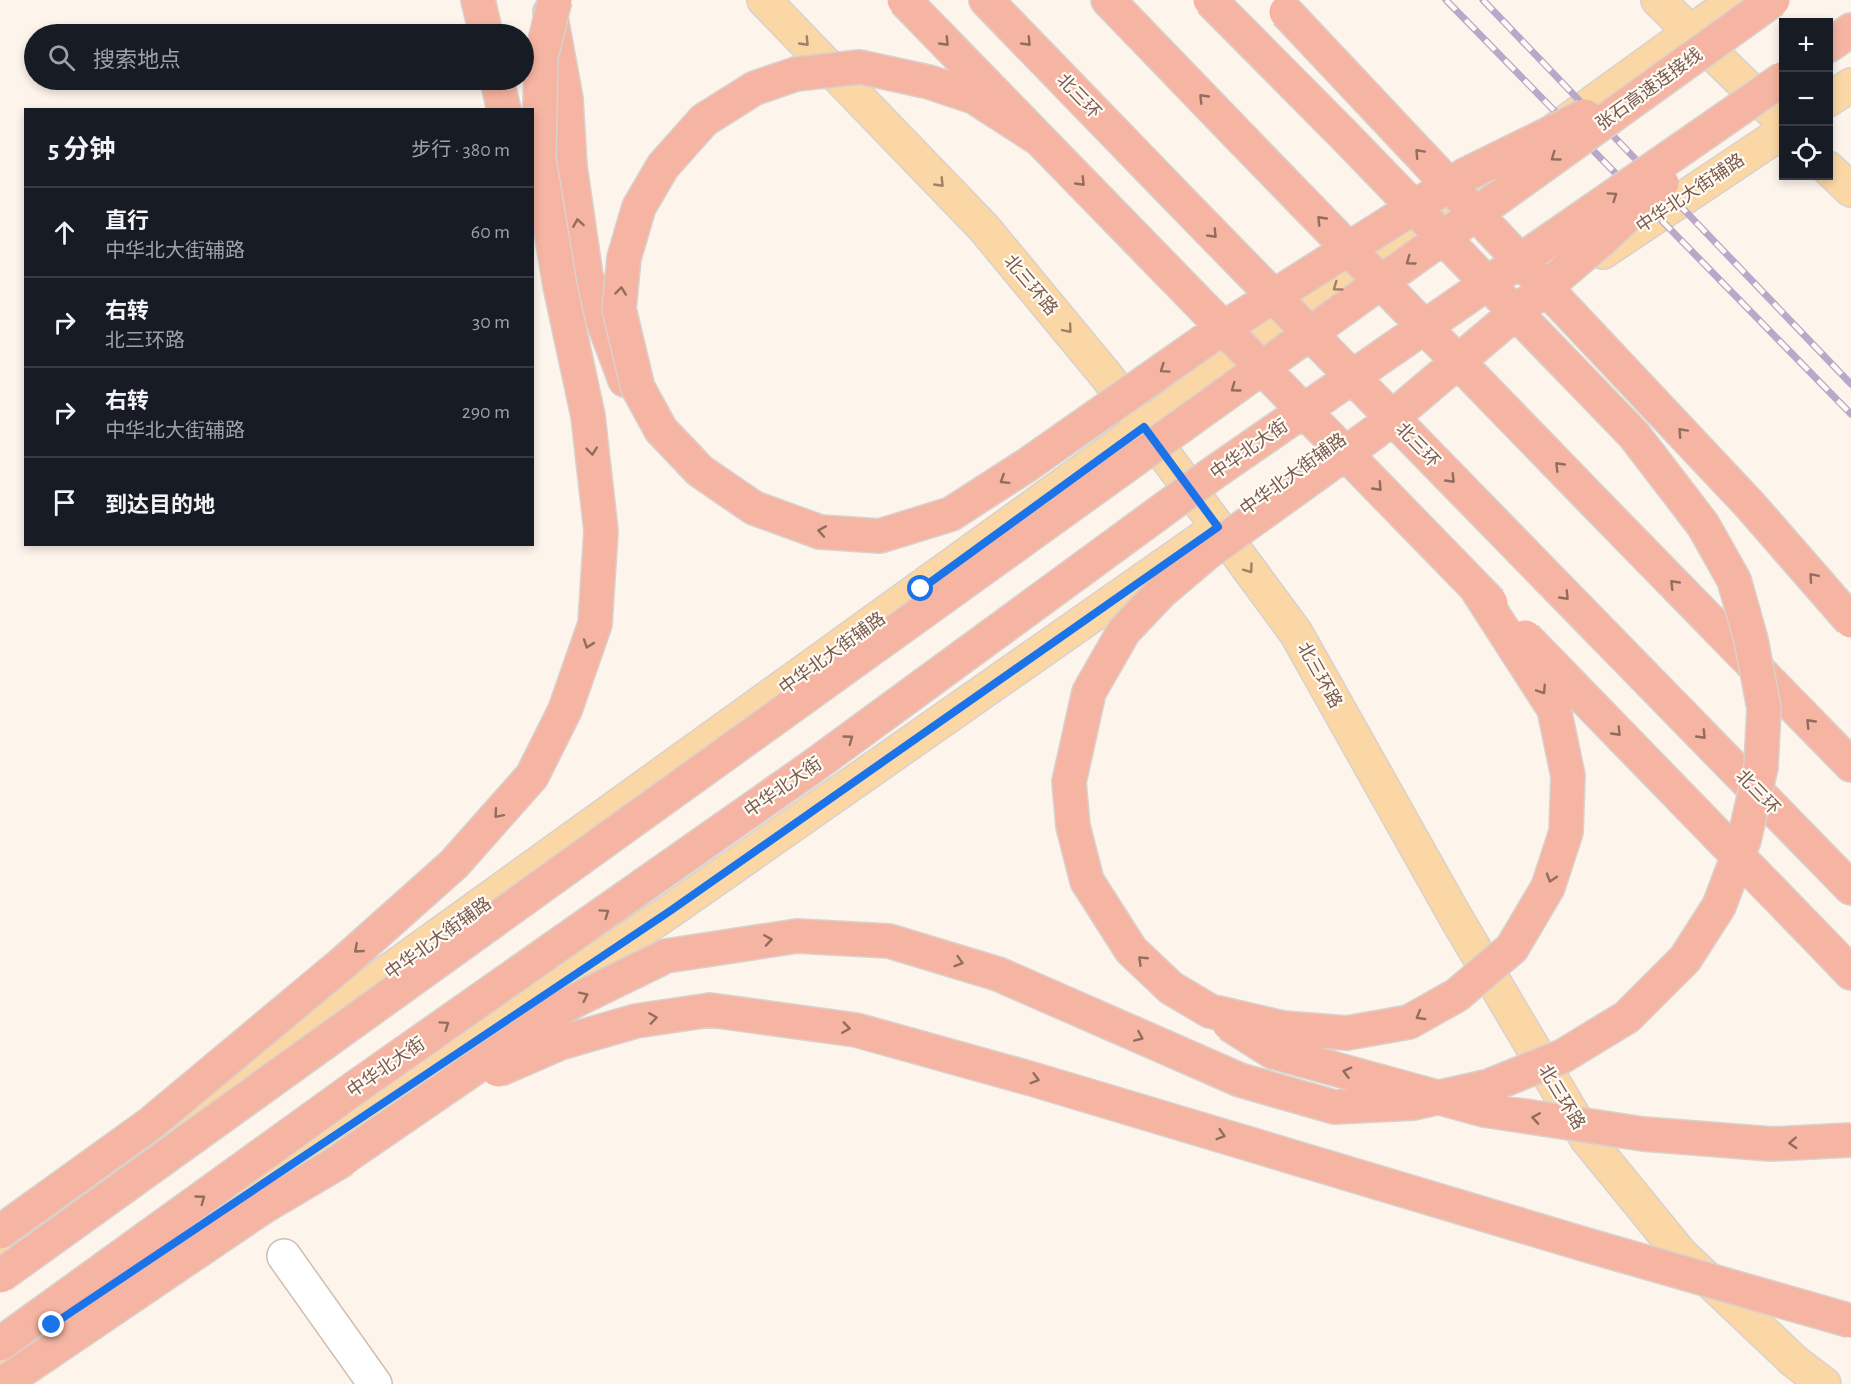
<!DOCTYPE html>
<html lang="zh">
<head>
<meta charset="utf-8">
<style>
	:root { --surface:#171b24; --page:#242831; --text:#f1f3f6; --muted:#9ea1a6; --line:#363941 }
	body { margin:0; font-family:"Alegreya Sans","Noto Sans SC",sans-serif; background:var(--page); color:var(--text) }
	.controls { position:absolute; right:18px; top:18px; display:grid; overflow:hidden; border-radius:0px; box-shadow:0 3px 9px #0003 }
	.controls button { width:54px; height:54px; display:grid; place-items:center; padding:0; border:0; border-bottom:2px solid var(--line); background:var(--surface); color:var(--text); font:30px sans-serif }
	.stop { position:absolute; width:18px; height:18px; margin:-14px; border:4px solid #1a73e8; border-radius:50%; background:#fff }
	.stop.end { background:#1a73e8; border-color:#fff; box-shadow:0 2px 6px #0008 }
	.list { margin:0; padding:0; list-style:none }
	h2 { display:flex; justify-content:space-between; align-items:center; height:78px; margin:0; padding:0 24px; font-size:26px }
	h2 small { font-size:20px; font-weight:400; color:var(--muted) }
	.list li { display:grid; grid-template-columns:39px 1fr auto; gap:18px; align-items:center; box-sizing:border-box; height:90px; padding:0 24px; border-top:2px solid var(--line) }
	.list b { display:block; font-size:22px; white-space:nowrap }
	.list p { margin:0; font-size:20px; white-space:nowrap; color:var(--muted) }
	.list em { font-size:20px; font-style:normal; color:var(--muted) }
	.icon { flex:none; width:33px; height:33px; fill:none; stroke:currentColor; stroke-width:2; stroke-linecap:round; stroke-linejoin:round }
	.map { position:relative; flex:none; width:1851px; height:1384px; overflow:hidden }
	.search { position:absolute; background:var(--surface); box-shadow:0 3px 9px #0003; left:24px; top:24px; width:510px; height:66px; display:flex; align-items:center; gap:15px; box-sizing:border-box; padding:0 21px; border-radius:33px; color:var(--muted); font-size:22px }
	.panel { position:absolute; background:var(--surface); box-shadow:0 3px 9px #0003; left:24px; top:108px; width:510px; height:438px; border-radius:0px }
	.map>svg:first-child { display:block }
	.lines { fill:none; stroke-linecap:round; stroke-linejoin:round }
	.minor-casing { stroke:#d0bdb0; stroke-width:36 }
	.major-casing { stroke:#d9d1cd; stroke-width:36 }
	.highway-casing { stroke:#d9d1cd; stroke-width:36 }
	.minor { stroke:#fff; stroke-width:33 }
	.major { stroke:#fad7a5; stroke-width:33 }
	.highway { stroke:#f6b5a3; stroke-width:33 }
	.rail-casing { stroke:#b8a8c9; stroke-width:7 }
	.rail { stroke:#fffaf3; stroke-width:4.5; stroke-dasharray:14; stroke-linecap:butt }
	.highway-bridge-casing { stroke:#d9d1cd; stroke-width:36; stroke-linecap:butt }
	.highway-bridge { stroke:#f6b5a3; stroke-width:33 }
	.oneway { stroke:#a08067 }
	.oneway2 { stroke:#926d5e }
	.route { stroke:#1a73e8; stroke-width:8 }
	.labels { text-anchor:middle; stroke-width:4.5; stroke-linejoin:round; paint-order:stroke }
	.street-label { font-size:18px; fill:#795b4d; stroke:#fffaf3 }
</style>
</head>
<body>
<div class="map">
<svg width="1851" height="1384" viewBox="0 0 1851 1384">
	<rect width="100%" height="100%" fill="#fdf5ec"/>
	<g class="lines">
		<g class="minor-casing">
			<path id="minor" d="M284 1256 375 1384"/>
		</g>
		<g class="major-casing">
			<path id="major" d="M764 0 984 228 1108 378 1296 633 1455 916 1587 1139 1680 1253 1794 1361 1824 1384
				M1658 0 1784 123
				M1828 100 1851 85
				M1556 129 1735 0
				M1828 168 1851 190
				M1603 252 1784 131
				M128 1159 1483 182
				M0 1251 42 1221
				M0 1365 52 1325 670 911 1217 528"/>
		</g>
		<g class="highway-casing">
			<path id="highway" d="M478 0 486 34
				M986 0 1172 192
				M1108 0 1243 140
				M550 12 566 99 570 166 586 276 625 380
				M1828 46 1851 30
				M497 80 504 110
				M1600 508 1851 765
				M1525 554 1851 888
				M1831 952 1851 973"/>
		</g>
		<use href="#minor" class="minor"/>
		<use href="#major" class="major"/>
		<use href="#highway" class="highway"/>
		<g class="rail-casing">
			<path id="rail" d="M1446 0 1851 414
				M1483 0 1851 384"/>
		</g>
		<use href="#rail" class="rail"/>
		<g class="highway-bridge-casing">
			<path id="highway-bridge" d="M904 0 1491 603
				M1286 12 1749 504 1851 621
				M1039 139 974 97 929 82 860 67 796 74 755 88 704 120 663 166 639 207 624 258 619 309 638 388 661 430 700 471 754 508 820 532 880 536 951 514 1027 465 1214 334 1465 175 1585 116
				M1243 140 1600 508
				M1172 192 1525 554
				M1476 588 1554 709 1568 776 1566 832 1548 887 1512 948 1457 995 1409 1022 1347 1033 1283 1028 1210 1011 1171 988 1131 950 1087 881 1073 826 1069 782 1089 692 1124 631 1161 592 1207 553 1375 432 1600 241 1662 183
				M1525 637 1831 952
				M1229 1024 1273 1052 1484 1110 1643 1134 1772 1144 1851 1140
				M498 1070 560 1043 636 1021 710 1010 856 1030 1032 1079 1590 1246 1851 1321
				M326 1170 568 1004 666 956 797 936 889 941 998 974 1240 1080 1334 1107 1414 1103 1489 1086 1563 1056 1627 1017 1685 959 1719 906 1744 840 1761 767 1764 708 1751 640 1734 580 1703 525 1634 435 1342 133 1210 0
				M0 1232 150 1124 343 963 454 864 532 776 565 710 595 624 601 531 588 416 560 286 539 159 541 57 555 0
				M0 1276 1773 0
				M0 1344 356 1087 812 767 1212 474 1784 78
				M2 1384 263 1207 344 1159"/>
		</g>
		<use href="#highway-bridge" class="highway-bridge"/>
	</g>
	<defs><path id="oneway-chevron" d="M-2-3.5L2.5 0L-2 3.5" fill="none" stroke-width="1.6" stroke-linecap="round" stroke-linejoin="round" transform="scale(1.5)"/></defs>
	<g class="oneway">
		<use href="#oneway-chevron" transform="translate(805 42) rotate(46)"/>
		<use href="#oneway-chevron" transform="translate(940 183) rotate(46)"/>
		<use href="#oneway-chevron" transform="translate(1337 287) rotate(144)"/>
		<use href="#oneway-chevron" transform="translate(1068 329) rotate(50)"/>
		<use href="#oneway-chevron" transform="translate(1249 569) rotate(54)"/>
	</g>
	<g class="oneway2">
		<use href="#oneway-chevron" transform="translate(945 42) rotate(46)"/>
		<use href="#oneway-chevron" transform="translate(1027 42) rotate(46)"/>
		<use href="#oneway-chevron" transform="translate(1203 98) rotate(-134)"/>
		<use href="#oneway-chevron" transform="translate(1419 153) rotate(-133)"/>
		<use href="#oneway-chevron" transform="translate(1555 157) rotate(144)"/>
		<use href="#oneway-chevron" transform="translate(1081 182) rotate(46)"/>
		<use href="#oneway-chevron" transform="translate(1613 196) rotate(-35)"/>
		<use href="#oneway-chevron" transform="translate(1321 220) rotate(-134)"/>
		<use href="#oneway-chevron" transform="translate(578 223) rotate(-99)"/>
		<use href="#oneway-chevron" transform="translate(1213 234) rotate(46)"/>
		<use href="#oneway-chevron" transform="translate(1410 261) rotate(144)"/>
		<use href="#oneway-chevron" transform="translate(621 291) rotate(-84)"/>
		<use href="#oneway-chevron" transform="translate(1164 369) rotate(145)"/>
		<use href="#oneway-chevron" transform="translate(1235 388) rotate(144)"/>
		<use href="#oneway-chevron" transform="translate(1682 432) rotate(-133)"/>
		<use href="#oneway-chevron" transform="translate(592 451) rotate(84)"/>
		<use href="#oneway-chevron" transform="translate(1559 466) rotate(-134)"/>
		<use href="#oneway-chevron" transform="translate(1451 479) rotate(46)"/>
		<use href="#oneway-chevron" transform="translate(1004 480) rotate(148)"/>
		<use href="#oneway-chevron" transform="translate(1378 487) rotate(46)"/>
		<use href="#oneway-chevron" transform="translate(822 531) rotate(-170)"/>
		<use href="#oneway-chevron" transform="translate(1813 577) rotate(-131)"/>
		<use href="#oneway-chevron" transform="translate(1674 584) rotate(-134)"/>
		<use href="#oneway-chevron" transform="translate(1565 596) rotate(46)"/>
		<use href="#oneway-chevron" transform="translate(588 644) rotate(109)"/>
		<use href="#oneway-chevron" transform="translate(1542 690) rotate(57)"/>
		<use href="#oneway-chevron" transform="translate(1810 723) rotate(-134)"/>
		<use href="#oneway-chevron" transform="translate(1617 732) rotate(46)"/>
		<use href="#oneway-chevron" transform="translate(1702 735) rotate(46)"/>
		<use href="#oneway-chevron" transform="translate(849 739) rotate(-36)"/>
		<use href="#oneway-chevron" transform="translate(498 814) rotate(131)"/>
		<use href="#oneway-chevron" transform="translate(1551 878) rotate(108)"/>
		<use href="#oneway-chevron" transform="translate(605 913) rotate(-35)"/>
		<use href="#oneway-chevron" transform="translate(768 940) rotate(-9)"/>
		<use href="#oneway-chevron" transform="translate(358 949) rotate(139)"/>
		<use href="#oneway-chevron" transform="translate(1142 960) rotate(-136)"/>
		<use href="#oneway-chevron" transform="translate(959 962) rotate(17)"/>
		<use href="#oneway-chevron" transform="translate(584 996) rotate(-26)"/>
		<use href="#oneway-chevron" transform="translate(1420 1016) rotate(150)"/>
		<use href="#oneway-chevron" transform="translate(653 1018) rotate(-8)"/>
		<use href="#oneway-chevron" transform="translate(445 1025) rotate(-35)"/>
		<use href="#oneway-chevron" transform="translate(846 1028) rotate(8)"/>
		<use href="#oneway-chevron" transform="translate(1139 1037) rotate(23)"/>
		<use href="#oneway-chevron" transform="translate(1347 1072) rotate(-165)"/>
		<use href="#oneway-chevron" transform="translate(1035 1079) rotate(16)"/>
		<use href="#oneway-chevron" transform="translate(1536 1118) rotate(-171)"/>
		<use href="#oneway-chevron" transform="translate(1221 1135) rotate(17)"/>
		<use href="#oneway-chevron" transform="translate(1793 1143) rotate(177)"/>
		<use href="#oneway-chevron" transform="translate(201 1199) rotate(-36)"/>
	</g>
	<g class="lines">
		<path class="route" d="M52 1325 670 911 1218 527 1144 427 921 589"/>
	</g>
	<g class="labels">
		<g class="street-label">
			<text transform="translate(1649 89) rotate(-36)" y="6">张石高速连接线</text>
			<text transform="translate(1079 96) rotate(46)" y="6">北三环</text>
			<text transform="translate(1690 193) rotate(-34)" y="6">中华北大街辅路</text>
			<text transform="translate(1031 285) rotate(50)" y="6">北三环路</text>
			<text transform="translate(1418 445) rotate(46)" y="6">北三环</text>
			<text transform="translate(1249 449) rotate(-35)" y="6">中华北大街</text>
			<text transform="translate(1293 474) rotate(-36)" y="6">中华北大街辅路</text>
			<text transform="translate(832 653) rotate(-36)" y="6">中华北大街辅路</text>
			<text transform="translate(1320 675) rotate(61)" y="6">北三环路</text>
			<text transform="translate(783 787) rotate(-35)" y="6">中华北大街</text>
			<text transform="translate(1758 792) rotate(46)" y="6">北三环</text>
			<text transform="translate(438 938) rotate(-36)" y="6">中华北大街辅路</text>
			<text transform="translate(386 1067) rotate(-35)" y="6">中华北大街</text>
			<text transform="translate(1562 1097) rotate(59)" y="6">北三环路</text>
		</g>
	</g>
</svg>
<div class="controls">
<button>+</button>
<button>−</button>
<button><svg class="icon" aria-label="locate" viewBox="0 0 24 24"><circle cx="12" cy="12" r="6"/><path d="M12 2v4M12 18v4M2 12h4M18 12h4"/></svg></button>
</div>
<div class="stop" style="left:921px;top:589px"></div>
<div class="stop end" style="left:52px;top:1325px"></div>
<div class="search"><svg class="icon" aria-label="search" viewBox="0 0 24 24"><circle cx="10" cy="10" r="6"/><path d="M15 15l6 6"/></svg>搜索地点</div>
<section class="panel">
<h2>5 分钟<small>步行 · 380 m</small></h2>
<ul class="list">
<li><svg class="icon" aria-label="ahead" viewBox="0 0 24 24"><path d="M12 20V5M6 11l6-6 6 6"/></svg><div><b>直行</b><p>中华北大街辅路</p></div><em>60 m</em></li>
<li><svg class="icon" aria-label="right" viewBox="0 0 24 24"><path d="M7 20v-9h11M14 6l5 5-5 5"/></svg><div><b>右转</b><p>北三环路</p></div><em>30 m</em></li>
<li><svg class="icon" aria-label="right" viewBox="0 0 24 24"><path d="M7 20v-9h11M14 6l5 5-5 5"/></svg><div><b>右转</b><p>中华北大街辅路</p></div><em>290 m</em></li>
<li><svg class="icon" aria-label="arrive" viewBox="0 0 24 24"><path d="M6 21V4h12l-3 4 3 4H6"/></svg><div><b>到达目的地</b></div></li>
</ul>
</section>
</div>
</body>
</html>
